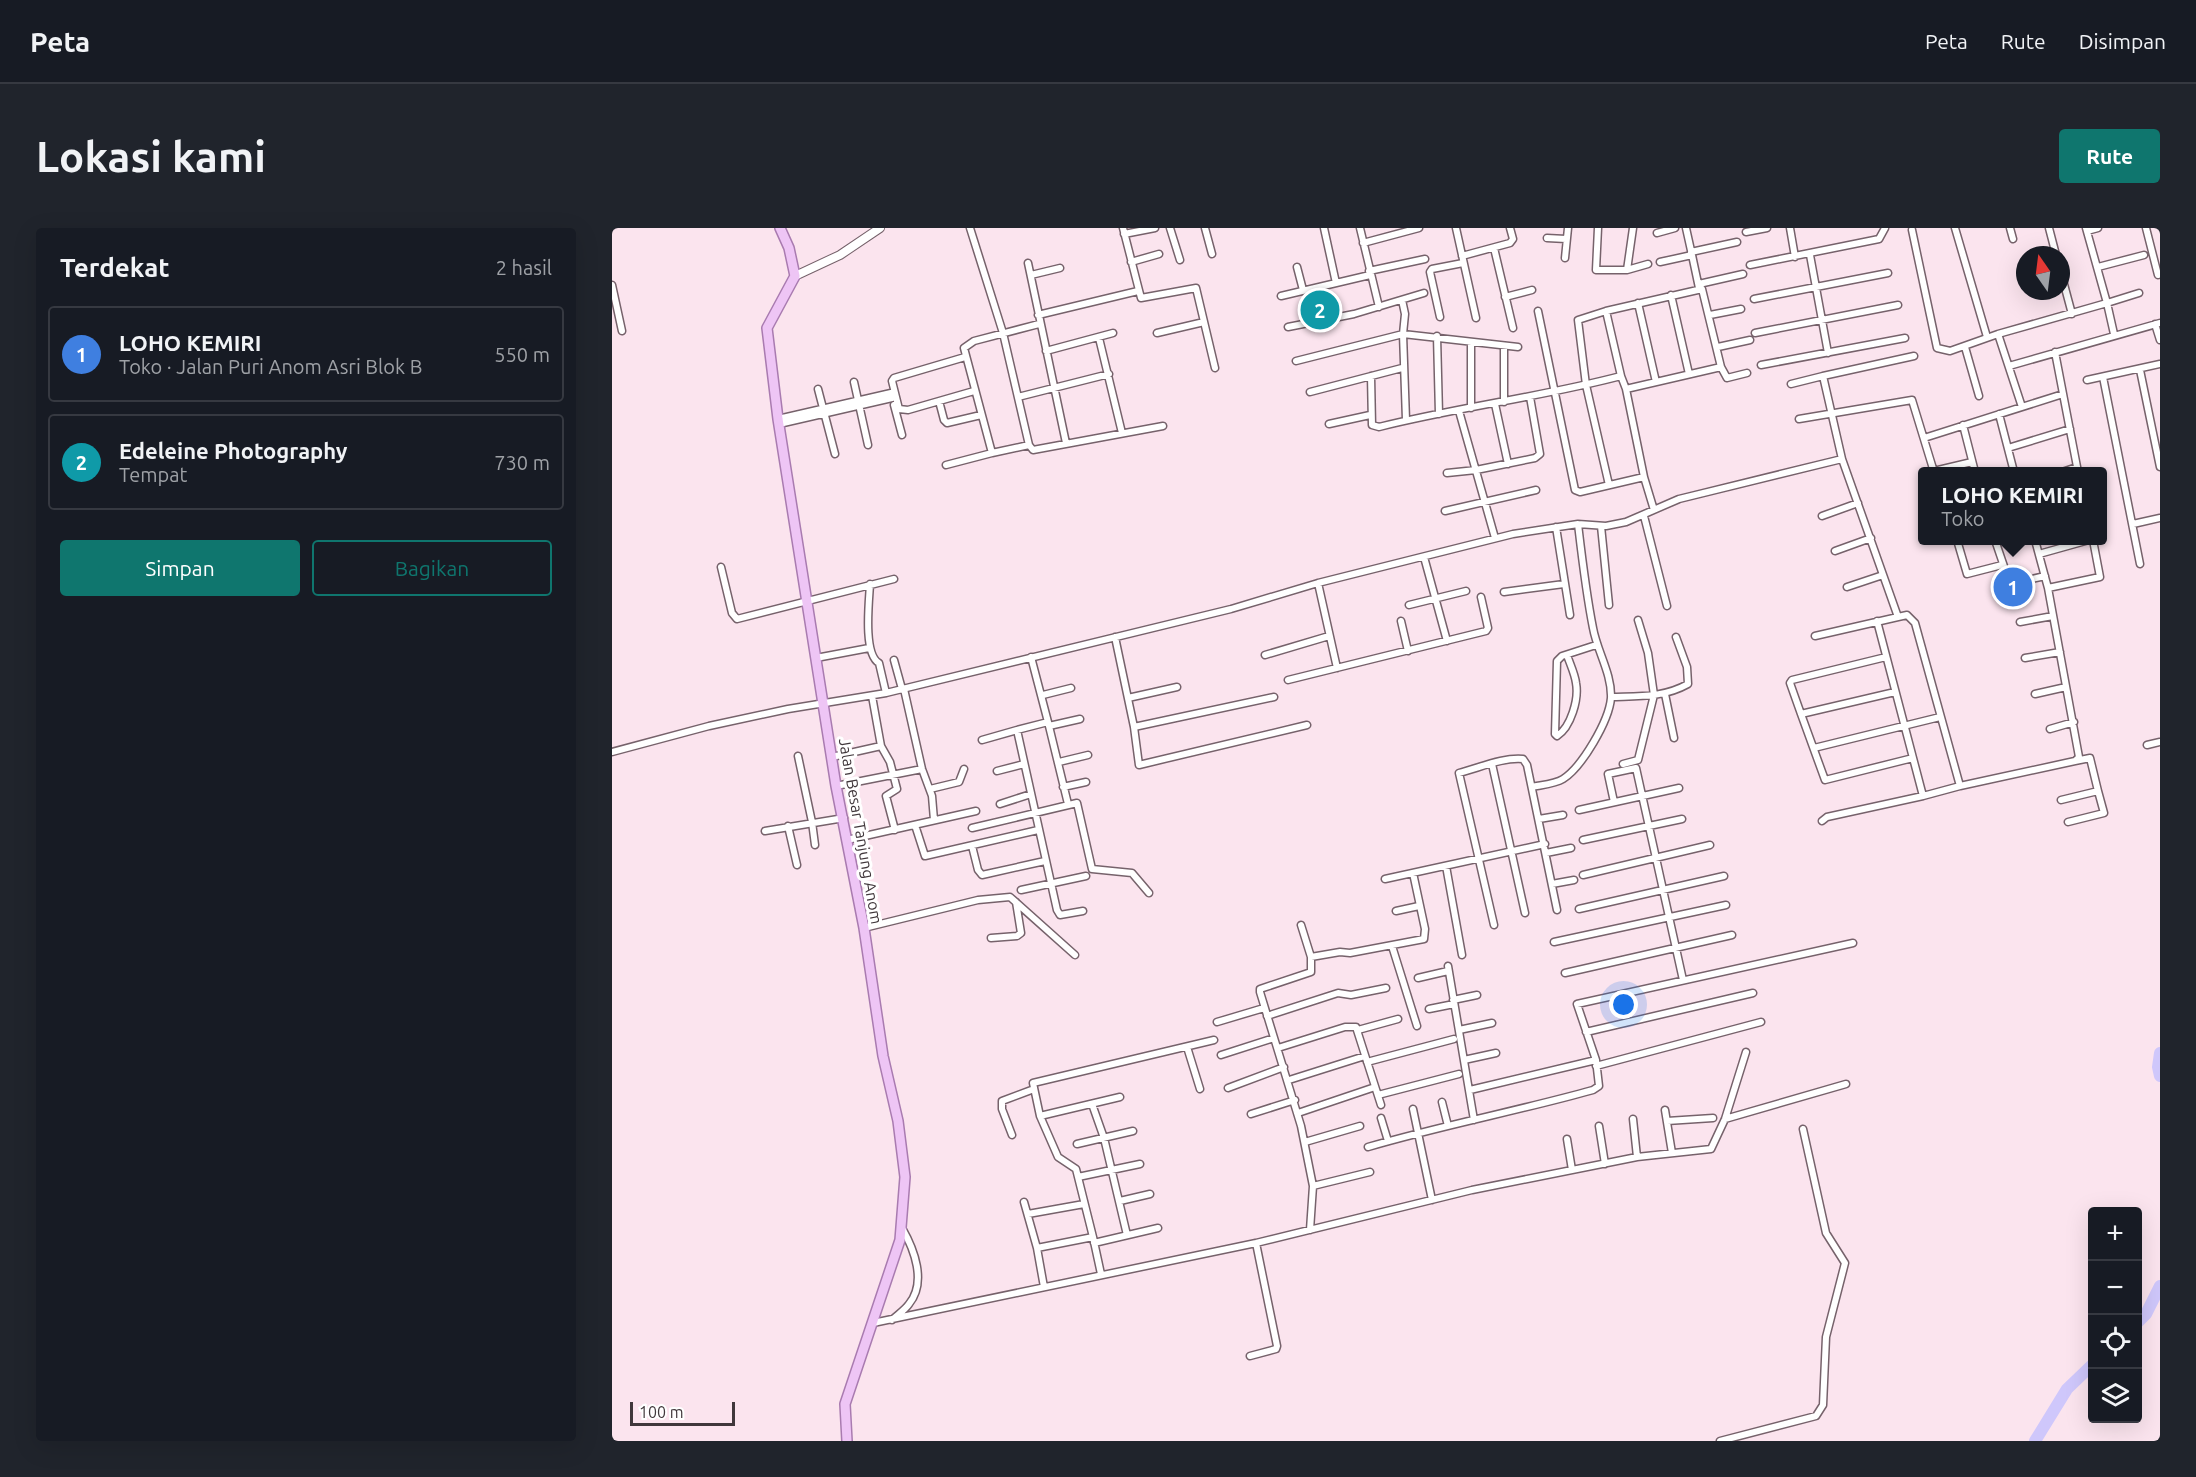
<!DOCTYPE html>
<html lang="id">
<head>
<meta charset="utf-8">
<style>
	:root { --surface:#171b24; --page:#20242c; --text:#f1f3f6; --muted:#9ea1a6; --line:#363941; --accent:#0f766e }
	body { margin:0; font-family:Ubuntu,sans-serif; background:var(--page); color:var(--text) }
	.controls { position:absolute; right:18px; bottom:18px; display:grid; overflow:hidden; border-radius:6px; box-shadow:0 6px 24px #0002 }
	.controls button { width:54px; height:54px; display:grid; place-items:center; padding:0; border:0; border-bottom:2px solid var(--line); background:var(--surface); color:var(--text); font:30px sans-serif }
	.compass { position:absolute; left:1404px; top:18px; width:54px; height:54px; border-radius:50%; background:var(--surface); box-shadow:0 6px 24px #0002; rotate:346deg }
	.scale { position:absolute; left:18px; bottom:15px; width:105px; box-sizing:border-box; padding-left:6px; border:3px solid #40373b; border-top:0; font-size:16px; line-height:21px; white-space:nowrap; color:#40373b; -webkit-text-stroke:4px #fff; paint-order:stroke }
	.you { position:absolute; left:1012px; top:777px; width:21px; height:21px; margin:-15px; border:4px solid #fff; border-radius:50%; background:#1a73e8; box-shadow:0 0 0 9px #1a73e833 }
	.badge { display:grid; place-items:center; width:39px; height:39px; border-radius:50%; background:var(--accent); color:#fff; font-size:20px; font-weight:700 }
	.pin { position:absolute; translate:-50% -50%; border:3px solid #fff; box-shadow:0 2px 6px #0006 }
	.popup { position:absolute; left:1306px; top:239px; width:189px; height:78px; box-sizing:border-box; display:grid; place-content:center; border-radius:6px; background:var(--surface); filter:drop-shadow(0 2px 4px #0005); font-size:20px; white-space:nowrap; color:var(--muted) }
	.popup b { font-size:22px; color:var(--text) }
	.popup::after { content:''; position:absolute; left:50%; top:100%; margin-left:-12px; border:12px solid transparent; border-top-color:var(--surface) }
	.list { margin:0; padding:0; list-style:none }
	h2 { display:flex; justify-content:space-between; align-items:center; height:78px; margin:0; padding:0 24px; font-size:26px }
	h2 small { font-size:20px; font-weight:400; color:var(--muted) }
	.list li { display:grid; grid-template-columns:39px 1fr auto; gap:18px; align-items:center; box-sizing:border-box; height:96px; margin:0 12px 12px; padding:0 12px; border:2px solid var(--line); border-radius:6px }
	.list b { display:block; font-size:22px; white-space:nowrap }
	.list p { margin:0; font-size:20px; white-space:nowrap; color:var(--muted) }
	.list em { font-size:20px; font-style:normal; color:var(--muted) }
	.actions { display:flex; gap:12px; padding:18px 24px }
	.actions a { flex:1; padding:14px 0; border:2px solid var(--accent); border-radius:6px; text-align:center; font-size:21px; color:var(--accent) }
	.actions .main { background:var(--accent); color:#fff }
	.icon { flex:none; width:33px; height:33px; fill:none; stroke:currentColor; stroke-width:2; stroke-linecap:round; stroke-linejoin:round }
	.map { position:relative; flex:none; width:1548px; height:1213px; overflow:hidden; border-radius:6px }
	header { display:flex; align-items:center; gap:36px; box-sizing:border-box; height:84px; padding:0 30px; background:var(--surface); border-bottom:2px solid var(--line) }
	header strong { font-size:28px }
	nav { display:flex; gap:33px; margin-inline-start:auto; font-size:21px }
	.intro { display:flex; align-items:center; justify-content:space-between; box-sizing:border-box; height:144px; padding:0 36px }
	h1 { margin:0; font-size:42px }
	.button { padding:15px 27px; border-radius:6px; background:var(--accent); color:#fff; font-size:21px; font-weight:700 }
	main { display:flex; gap:36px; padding:0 36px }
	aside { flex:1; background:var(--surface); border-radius:6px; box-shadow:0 6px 24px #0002 }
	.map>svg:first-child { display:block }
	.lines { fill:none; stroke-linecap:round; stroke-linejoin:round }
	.river { stroke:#cfc7fb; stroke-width:12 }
	.minor-casing { stroke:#76626b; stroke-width:9 }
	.tertiary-casing { stroke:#76626b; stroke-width:10 }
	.primary-casing { stroke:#a97bb0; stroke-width:12 }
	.minor { stroke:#fff; stroke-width:6 }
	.tertiary { stroke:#fff; stroke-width:8 }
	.primary { stroke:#eec5f5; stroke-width:9 }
	.labels { text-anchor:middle; stroke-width:6; stroke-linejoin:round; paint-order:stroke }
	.street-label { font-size:16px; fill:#40373b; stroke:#fff }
</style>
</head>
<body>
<header>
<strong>Peta</strong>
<nav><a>Peta</a><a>Rute</a><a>Disimpan</a></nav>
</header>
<div class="intro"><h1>Lokasi kami</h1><a class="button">Rute</a></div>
<main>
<aside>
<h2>Terdekat<small>2 hasil</small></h2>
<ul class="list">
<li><span class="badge" style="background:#3f7fe0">1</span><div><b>LOHO KEMIRI</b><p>Toko · Jalan Puri Anom Asri Blok B</p></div><em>550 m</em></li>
<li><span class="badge" style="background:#0f9aa8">2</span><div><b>Edeleine Photography</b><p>Tempat</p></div><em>730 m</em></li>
</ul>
<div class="actions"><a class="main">Simpan</a><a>Bagikan</a></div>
</aside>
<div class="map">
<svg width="1548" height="1213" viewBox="0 0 1548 1213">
	<rect width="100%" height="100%" fill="#fbe4ee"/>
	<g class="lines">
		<path class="river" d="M1548 825 1546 839 1548 848
			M1526 1094 1534 1086 1548 1058
			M1423 1213 1455 1161 1480 1137"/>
		<g class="minor-casing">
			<path id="minor" d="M358 0 391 105 417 217 421 222 551 198
				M511 0 529 70 584 60 603 140
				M558 0 568 32
				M593 0 600 26
				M712 0 724 55
				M748 0 767 79
				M844 0 864 90
				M986 0 984 42H1015L1036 36
				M1178 0 1183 29
				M1343 0 1375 109
				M1398 0 1401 11
				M1437 0 1444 27
				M1474 0 1495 75 1527 65
				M1534 0 1546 47
				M1300 2 1325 120 1338 123 1386 106
				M1475 3 1486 0
				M1134 4 1155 0
				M1045 5 1063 0
				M512 6 543 0
				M935 10 954 11
				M751 15 807 0
				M882 20 901 100
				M1079 24 1125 14
				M1080 27 1087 60
				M1198 27 1216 125
				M850 28 898 15 901 11 898 0
				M953 30 956 0
				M519 34 547 26
				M1048 34 1080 27 1074 0
				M416 35 454 215
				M1138 37 1267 11 1273 0
				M685 39 691 62
				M1486 39 1532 27
				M1015 42 1021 0
				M757 43 813 31
				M1449 45 1460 86
				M419 47 448 40
				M1087 56 1131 46
				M0 57 10 103
				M1059 67 1077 146
				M669 68 758 47
				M893 69 920 62
				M1142 71 1276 45
				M1026 75 1044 154
				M994 83 1009 148
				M426 87 526 63
				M1098 87 1129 81
				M828 89 818 44 820 41 851 35
				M1543 96 1548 112
				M676 99 742 86 812 65
				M545 105 592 94
				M1143 105 1286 77
				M825 108 827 186
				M487 110 510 205
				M859 115V180
				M892 118V174
				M1106 119 1138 112
				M1353 119 1367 168
				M434 123 501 105
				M1443 124 1466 244
				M353 129 282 150 280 153 287 181 296 182 362 163
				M684 133 791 106 793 86 790 72
				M1149 137 1293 110
				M1397 138 1548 95
				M1528 142 1548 239
				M759 148 760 197 767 199C847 179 929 169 1009 148L1014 161 1032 249 968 264 963 262 926 83
				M1211 148 1302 128
				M1491 149 1528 336
				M1475 152 1548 136
				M242 154 256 217
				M1179 156 1211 148 1230 231
				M206 161 223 226
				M1014 161 1109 139 1115 150 1135 145
				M698 164 790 140
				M406 169 497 146
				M327 173 332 192 335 195 369 187
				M883 176 896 236
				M282 177 290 207
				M1410 179 1386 106 1495 75 1502 106
				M847 183 883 310
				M1387 186 1402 244
				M166 191 279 165
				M1187 191 1300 172 1322 244
				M794 192 791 106 906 119
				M167 196 280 170
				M717 196 758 187
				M1351 197 1363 244
				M1312 210 1451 166
				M417 217 380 225 352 120 362 113 427 96
				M1396 220 1458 201
				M334 237 380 225
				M1322 243 1360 234
				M1450 244 1465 239
				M835 245 864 242 923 230 928 226 918 169
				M1032 249 1042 282
				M997 257 974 157 966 92 994 83 1090 61 1109 139
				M833 283 924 262
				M1032 288 1055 378
				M1210 288 1246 275
				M1521 296 1548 290
				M989 298 997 377
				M944 299 958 387
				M1345 312 1355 346 1390 337
				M1383 312 1398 356 1433 348
				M1423 312 1436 360
				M1223 323 1259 310
				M1427 326 1477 312
				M812 329 835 413
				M109 339 120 385 125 391 282 351
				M706 355 725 440
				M258 356C257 374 251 426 267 435L274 465
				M1235 359 1271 347
				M892 364 952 356
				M797 377 854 363
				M789 393 796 423
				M1265 393 1311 568 1348 558 1303 395 1295 387 1286 389
				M1408 394 1441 388
				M503 409 522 499 527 537 695 497
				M653 427 717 408
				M955 427C958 436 963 446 964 455 967 471 959 499 945 508L943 506 945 433 950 428 984 417
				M419 429 436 494 405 502 445 682 448 687 471 683
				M204 430 257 420
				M1413 430 1448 424
				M282 432 290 461
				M676 452 874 403 876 400 869 369
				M292 461 310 541 320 568 322 592
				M1283 464 1189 486 1213 552 1301 530
				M1053 466 1062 510
				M1423 466 1454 459
				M431 467 459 460
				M260 468 269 518 278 534 285 561 274 568 283 602
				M999 469C1026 468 1051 470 1076 456L1075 439 1064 409
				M516 470 565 459
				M1189 486 1178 455 1180 452 1274 429
				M436 494 456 576
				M437 498 468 491
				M522 499 662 469
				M1438 501 1462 494
				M370 512 405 502
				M1535 517 1548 514
				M1202 520 1328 489
				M0 524 97 498 176 481 274 465 619 381 706 355 901 306 966 296 994 298 1014 294 1067 271 1230 231 1286 389 1203 408
				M186 528 200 594 203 617
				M220 529 269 518
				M1463 533 1478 530 1486 563
				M447 534 476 527
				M880 536 913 685
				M1011 536 1026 532 1042 467 1036 425 1026 392
				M385 543 412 536
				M224 558 310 541
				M1348 558 1463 533 1467 529 1436 360 1488 349 1481 312
				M451 559 474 554
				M920 559C929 557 943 556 951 551 970 539 997 493 999 470 1000 446 985 423 981 400 974 365 970 330 966 296
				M318 561 347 554 352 541
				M1449 572 1486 563 1492 585 1456 594
				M1002 574 996 546 1024 540 1071 752
				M388 576 419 566
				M967 582 1067 560
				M927 591 951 587
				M1210 593 1215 589 1311 568
				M303 597 313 628 426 602
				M176 598 185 637
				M360 600 465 575 480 641 520 645 537 665
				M153 603 232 590
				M235 612 364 583
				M971 612 1070 591
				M360 618 366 642 370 647 433 633
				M934 625 959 620
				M834 638 850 727
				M971 647 1098 617
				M773 651 933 616
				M940 656 962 652
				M409 662 474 648
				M967 681 1112 648
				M784 683 807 678
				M689 697 699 729V744L648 761V764L689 898 701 958 698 1002
				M882 697 847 545C867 540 891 529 911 531L915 537 945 682
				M252 700 366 672 398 669 463 727
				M379 710 405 708 409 705 404 674
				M942 714 1114 677
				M780 718 805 798
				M699 729 728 724 738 725 812 711 813 701 801 645
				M836 738 862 892
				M953 745 1120 707
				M806 750 836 743
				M841 772 865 767
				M817 781 842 776
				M655 788 726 765 739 767 774 760
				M605 794 652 780
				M746 802 786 791
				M847 802 880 795
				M974 804 1141 765
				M575 819 588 861
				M666 820 733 799H744L769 877
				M609 827 662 810
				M852 832 884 825
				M755 834 842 811
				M984 838 1149 794
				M677 852 753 828
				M616 860 672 839
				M858 862 984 832
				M766 867 847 846
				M830 874 836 898
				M480 876 492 910 515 1007
				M801 881 820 972
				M1053 882 1060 925
				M686 885 763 859
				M639 886 683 872
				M428 888 508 869
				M769 890 776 913
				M1021 891 1025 929
				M1113 891 1234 856
				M1055 893 1101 890
				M987 898 993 936
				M400 907 390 881V873L422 861
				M955 911 960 942
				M693 914 748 898
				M465 916 521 903
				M756 919C831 897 906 883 981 862L987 858 984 832 965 776 1241 715
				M466 949 528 936
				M701 958 758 944
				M508 973 538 966
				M412 974 425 1020
				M416 986 472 976
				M481 1009 464 941 446 929 428 888 421 855 602 812
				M482 1015 546 1000
				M432 1059 425 1020 481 1009 489 1046
				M280 1092C285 1087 293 1082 297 1076 315 1054 302 1021 290 1000
				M261 1095 644 1015 860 962 1025 929 1099 921 1113 891 1134 824
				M638 1128 664 1121 665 1118 644 1015
				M1108 1213 1204 1188 1211 1177 1214 1109 1233 1035 1214 1005 1191 901"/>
		</g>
		<g class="tertiary-casing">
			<path id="tertiary" d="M183 48 228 27 268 0"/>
		</g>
		<g class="primary-casing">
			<path id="primary" d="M168 0 177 20 183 48 155 100 166 191 224 558 252 700 271 828 286 893 293 949 288 1012 233 1176 235 1213"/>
		</g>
		<use href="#minor" class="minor"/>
		<use href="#tertiary" class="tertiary"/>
		<use href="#primary" class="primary"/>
	</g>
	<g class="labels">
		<g class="street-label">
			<text transform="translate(249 603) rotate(80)" y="6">Jalan Besar Tanjung Anom</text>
		</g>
	</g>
</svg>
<div class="controls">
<button>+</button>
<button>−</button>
<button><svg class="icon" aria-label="locate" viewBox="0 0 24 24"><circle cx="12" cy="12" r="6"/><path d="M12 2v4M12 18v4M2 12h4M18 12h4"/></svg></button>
<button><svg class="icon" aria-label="layers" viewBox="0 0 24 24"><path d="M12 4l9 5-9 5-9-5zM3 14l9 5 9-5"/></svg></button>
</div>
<svg class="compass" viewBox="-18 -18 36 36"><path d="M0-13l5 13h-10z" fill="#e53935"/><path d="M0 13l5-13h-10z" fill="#9ea1a6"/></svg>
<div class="scale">100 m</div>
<div class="you"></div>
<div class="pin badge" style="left:1401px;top:359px;background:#3f7fe0">1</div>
<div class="popup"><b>LOHO KEMIRI</b>Toko</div>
<div class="pin badge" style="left:708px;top:82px;background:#0f9aa8">2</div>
</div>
</main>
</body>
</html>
